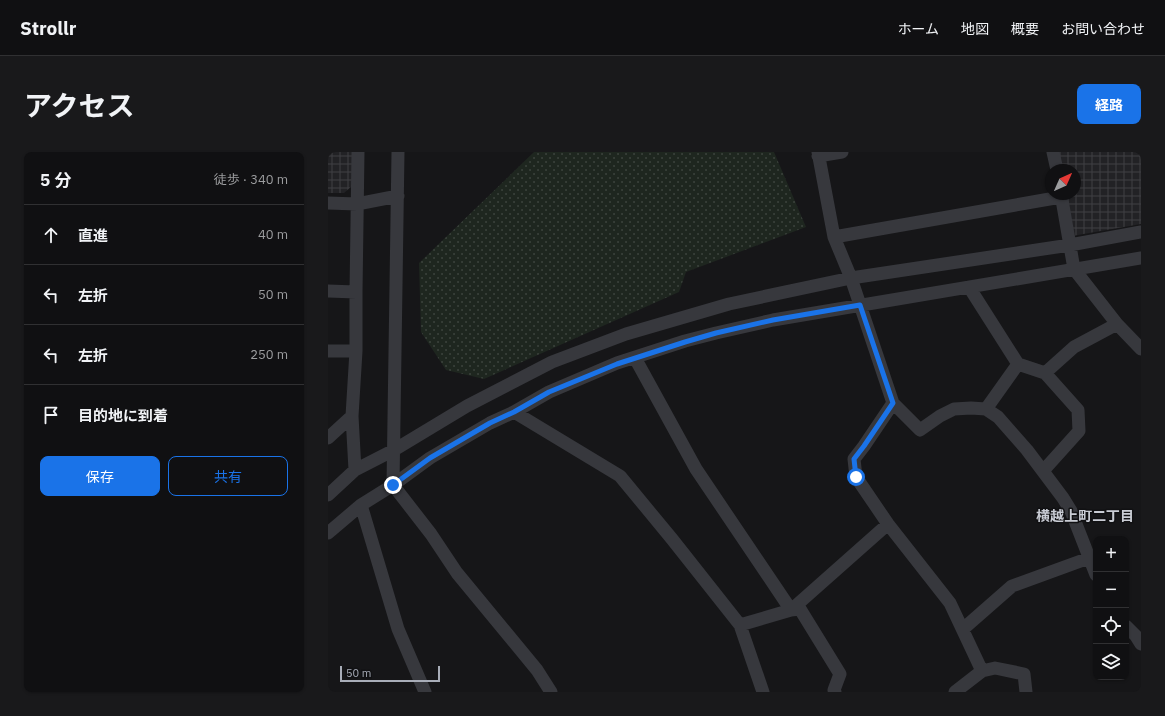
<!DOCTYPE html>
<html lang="ja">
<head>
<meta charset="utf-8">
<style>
	:root { --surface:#101012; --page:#19191b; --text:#f1f3f6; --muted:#9c9d9f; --line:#303032; --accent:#1a73e8 }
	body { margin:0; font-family:"IBM Plex Sans","Noto Sans JP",sans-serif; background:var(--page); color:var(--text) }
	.controls { position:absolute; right:12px; bottom:12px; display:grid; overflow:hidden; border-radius:8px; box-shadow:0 1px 3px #0004 }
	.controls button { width:36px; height:36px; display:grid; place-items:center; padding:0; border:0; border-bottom:1px solid var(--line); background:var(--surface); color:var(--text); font:20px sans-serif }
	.compass { position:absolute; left:717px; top:12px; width:36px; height:36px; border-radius:50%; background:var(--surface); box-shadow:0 1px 3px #0004; rotate:45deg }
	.scale { position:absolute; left:12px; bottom:10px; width:100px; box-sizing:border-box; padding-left:4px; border:2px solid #a8adb8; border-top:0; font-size:11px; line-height:14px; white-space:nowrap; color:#a8adb8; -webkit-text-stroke:3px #111113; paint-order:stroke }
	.stop { position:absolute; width:12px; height:12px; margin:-9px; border:3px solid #1a73e8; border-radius:50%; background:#fff }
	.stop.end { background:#1a73e8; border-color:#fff; box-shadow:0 1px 4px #0008 }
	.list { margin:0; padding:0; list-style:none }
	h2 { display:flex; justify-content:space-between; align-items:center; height:52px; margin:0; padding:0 16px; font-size:17px }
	h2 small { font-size:13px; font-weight:400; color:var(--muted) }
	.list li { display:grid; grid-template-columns:26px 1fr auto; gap:12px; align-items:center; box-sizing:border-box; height:60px; padding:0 16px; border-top:1px solid var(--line) }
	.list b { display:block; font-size:15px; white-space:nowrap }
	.list em { font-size:13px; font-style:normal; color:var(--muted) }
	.actions { display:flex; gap:8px; padding:12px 16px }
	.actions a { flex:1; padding:9px 0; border:1px solid var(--accent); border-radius:8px; text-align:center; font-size:14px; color:var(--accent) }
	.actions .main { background:var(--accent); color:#fff }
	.icon { flex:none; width:22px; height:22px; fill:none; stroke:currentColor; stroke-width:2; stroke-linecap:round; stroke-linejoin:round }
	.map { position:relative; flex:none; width:813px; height:540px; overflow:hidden; border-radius:8px }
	header { display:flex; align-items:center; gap:24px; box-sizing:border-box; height:56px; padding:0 20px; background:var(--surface); border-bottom:1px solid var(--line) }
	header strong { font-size:19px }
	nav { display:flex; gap:22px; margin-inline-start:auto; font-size:14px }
	.intro { display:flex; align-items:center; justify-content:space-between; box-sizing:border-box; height:96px; padding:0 24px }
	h1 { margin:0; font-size:28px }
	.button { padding:10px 18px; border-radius:8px; background:var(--accent); color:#fff; font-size:14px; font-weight:700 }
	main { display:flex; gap:24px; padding:0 24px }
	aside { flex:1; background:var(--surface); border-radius:8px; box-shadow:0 1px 3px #0004 }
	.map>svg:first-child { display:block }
	.industrial { fill:url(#industrial-grid) }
	.green { fill:url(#green-dots) }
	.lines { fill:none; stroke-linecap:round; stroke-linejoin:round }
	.street { stroke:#37383d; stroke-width:13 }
	.route { stroke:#1a73e8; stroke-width:5 }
	.labels { text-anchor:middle; stroke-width:3; stroke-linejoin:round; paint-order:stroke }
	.neighbourhood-label { font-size:14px; font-weight:bold; fill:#c9ccd4; stroke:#111113 }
</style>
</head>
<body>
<header>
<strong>Strollr</strong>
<nav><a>ホーム</a><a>地図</a><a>概要</a><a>お問い合わせ</a></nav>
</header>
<div class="intro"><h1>アクセス</h1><a class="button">経路</a></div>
<main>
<aside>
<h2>5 分<small>徒歩 · 340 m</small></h2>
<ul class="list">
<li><svg class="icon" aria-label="ahead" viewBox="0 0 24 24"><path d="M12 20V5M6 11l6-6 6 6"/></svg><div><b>直進</b></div><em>40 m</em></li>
<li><svg class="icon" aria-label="left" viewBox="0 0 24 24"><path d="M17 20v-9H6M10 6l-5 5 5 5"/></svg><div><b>左折</b></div><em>50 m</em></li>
<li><svg class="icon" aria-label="left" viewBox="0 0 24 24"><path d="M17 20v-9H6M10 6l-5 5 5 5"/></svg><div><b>左折</b></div><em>250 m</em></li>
<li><svg class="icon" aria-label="arrive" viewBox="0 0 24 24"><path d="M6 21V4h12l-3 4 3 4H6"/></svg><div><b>目的地に到着</b></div></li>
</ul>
<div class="actions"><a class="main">保存</a><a>共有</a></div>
</aside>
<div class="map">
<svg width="813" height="540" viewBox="0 0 813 540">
	<defs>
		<pattern id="industrial-grid" width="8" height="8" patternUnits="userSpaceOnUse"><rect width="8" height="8" fill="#222225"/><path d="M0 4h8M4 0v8" fill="none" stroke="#3f3f43"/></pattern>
		<pattern id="green-dots" width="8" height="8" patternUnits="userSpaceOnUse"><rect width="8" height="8" fill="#1e261f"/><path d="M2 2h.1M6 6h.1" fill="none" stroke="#3c433d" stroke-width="1.8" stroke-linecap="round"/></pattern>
	</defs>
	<rect width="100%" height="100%" fill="#161618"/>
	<path class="industrial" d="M0 0H24V34L16 41H0Z
		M729 0H813V72L744 84 737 42H747V18H733Z"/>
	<path class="green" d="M206 0H446L478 75 358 120 351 140 156 227 118 218 93 180 91 111Z"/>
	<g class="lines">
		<path class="street" d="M70 0 65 333 103 382 129 421 209 518 223 540
			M490 0 506 85 523 126 565 251 592 278 612 264 626 257 643 256 658 257 670 265 699 298 735 346 743 359 768 423
			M725 0 729 18
			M490 4 514 0
			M733 42 746 117 789 172 813 197
			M0 51 29 52 70 44
			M506 85 733 45
			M641 135 690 212 717 221 746 195 789 172
			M0 139 28 140V199L24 264 0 286
			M28 140 30 0
			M0 199H28
			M307 206 368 317 463 458 560 372
			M565 251 536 294 526 307 528 325 560 372 622 451 654 519
			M658 257 690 212
			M186 260 292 324 344 387 412 473 435 540
			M24 264 27 318
			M715 319 751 279 750 258 717 221
			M0 343 27 318 66 298 139 254 224 210 298 182 401 152 523 126 742 93 813 80
			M33 353 70 477 97 540
			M0 381 33 353 65 333 102 306 162 271 186 260 221 240 289 211 357 189 388 181 445 168 813 106
			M412 473 463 458 472 457 512 522 506 538 507 540
			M798 474 808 484 813 492
			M635 477 684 434 761 406
			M627 540 654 519 667 516 696 522 698 540"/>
	</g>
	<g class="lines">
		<path class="route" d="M65 333 102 306 162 271 186 260 221 240 289 212 357 190 388 181 445 168 532 153 565 251 536 294 526 307 528 325"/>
	</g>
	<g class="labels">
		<g class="neighbourhood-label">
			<text x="757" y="369">横越上町二丁目</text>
		</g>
	</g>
</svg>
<div class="controls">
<button>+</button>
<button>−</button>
<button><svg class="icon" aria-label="locate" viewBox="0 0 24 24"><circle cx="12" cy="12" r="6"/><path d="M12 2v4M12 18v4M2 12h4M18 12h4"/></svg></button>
<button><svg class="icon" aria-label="layers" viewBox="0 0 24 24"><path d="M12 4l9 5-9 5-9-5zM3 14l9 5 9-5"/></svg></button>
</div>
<svg class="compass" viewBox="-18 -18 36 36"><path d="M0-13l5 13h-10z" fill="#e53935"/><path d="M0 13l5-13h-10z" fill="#9c9d9f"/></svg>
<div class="scale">50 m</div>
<div class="stop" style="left:528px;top:325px"></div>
<div class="stop end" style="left:65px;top:333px"></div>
</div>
</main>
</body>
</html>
